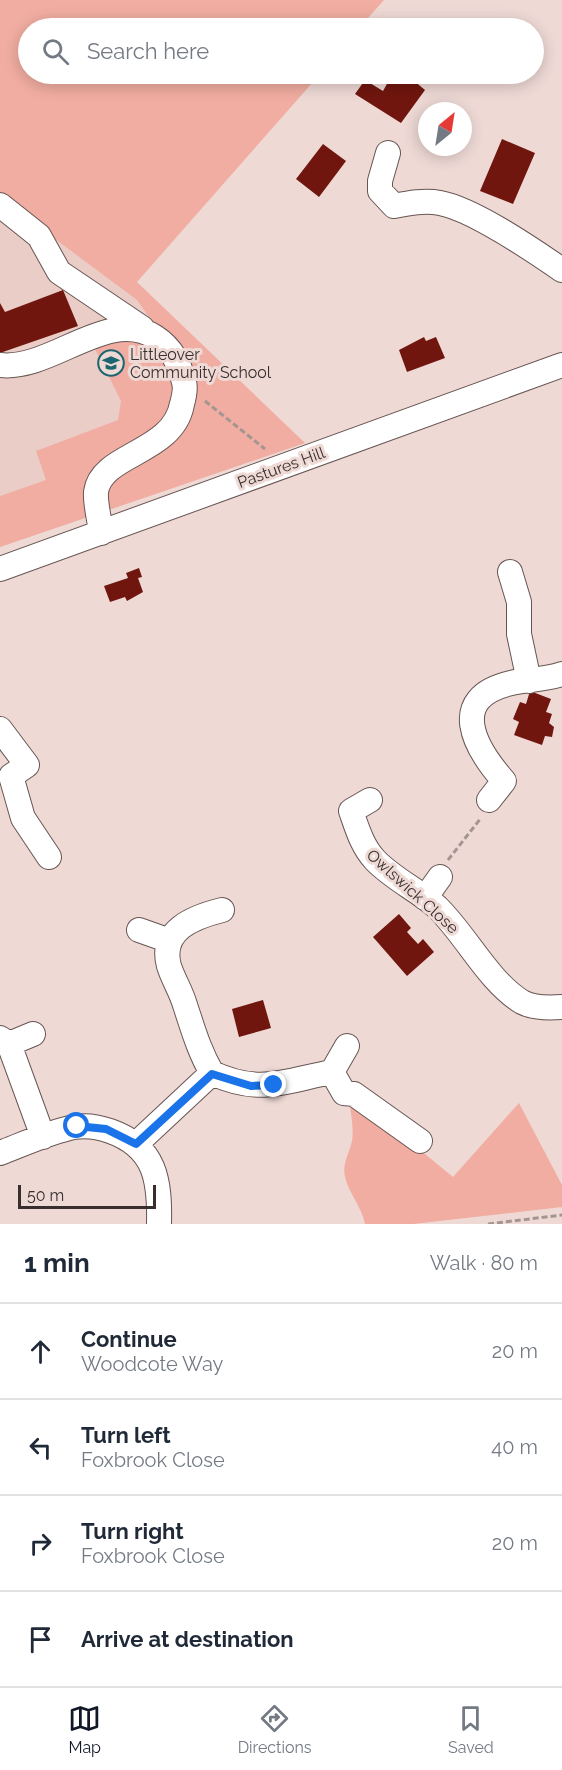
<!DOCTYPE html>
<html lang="en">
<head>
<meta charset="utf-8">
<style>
	:root { --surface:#fff; --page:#f2f2f3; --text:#1f2937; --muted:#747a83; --line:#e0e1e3; --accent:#111827 }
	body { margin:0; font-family:Raleway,sans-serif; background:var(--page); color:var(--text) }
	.compass { position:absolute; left:418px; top:102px; width:54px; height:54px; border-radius:50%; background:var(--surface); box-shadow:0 3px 15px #0003; rotate:30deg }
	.scale { position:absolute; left:18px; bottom:15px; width:138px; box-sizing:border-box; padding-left:6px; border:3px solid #372f2e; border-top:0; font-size:16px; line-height:21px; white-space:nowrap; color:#372f2e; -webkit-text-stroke:4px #eed9d5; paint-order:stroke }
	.stop { position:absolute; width:18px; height:18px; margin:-14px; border:4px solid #1a73e8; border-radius:50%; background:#fff }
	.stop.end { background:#1a73e8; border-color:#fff; box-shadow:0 2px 6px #0008 }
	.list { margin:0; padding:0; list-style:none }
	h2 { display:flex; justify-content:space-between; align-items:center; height:78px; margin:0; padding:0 24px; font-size:26px }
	h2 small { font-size:20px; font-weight:400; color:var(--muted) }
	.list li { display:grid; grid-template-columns:39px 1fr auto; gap:18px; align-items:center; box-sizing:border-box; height:96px; padding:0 24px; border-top:2px solid var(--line) }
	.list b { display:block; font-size:22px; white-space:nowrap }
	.list p { margin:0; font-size:20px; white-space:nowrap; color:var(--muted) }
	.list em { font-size:20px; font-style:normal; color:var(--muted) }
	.icon { flex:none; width:33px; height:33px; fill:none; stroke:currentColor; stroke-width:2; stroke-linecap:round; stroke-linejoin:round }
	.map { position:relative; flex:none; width:562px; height:1224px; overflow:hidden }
	.search { position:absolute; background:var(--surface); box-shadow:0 3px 15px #0003; left:18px; right:18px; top:18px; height:66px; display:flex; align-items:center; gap:15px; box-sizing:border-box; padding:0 21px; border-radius:33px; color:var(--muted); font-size:22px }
	.sheet { height:462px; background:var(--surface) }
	nav { display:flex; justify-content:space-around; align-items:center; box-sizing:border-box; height:84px; border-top:2px solid var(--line); background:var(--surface); font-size:16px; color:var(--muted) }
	nav a { display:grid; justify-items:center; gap:3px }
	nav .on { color:var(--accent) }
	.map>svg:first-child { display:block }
	.built { fill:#ebcdc8 }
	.green { fill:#f1ada1 }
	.building { fill:#70160e }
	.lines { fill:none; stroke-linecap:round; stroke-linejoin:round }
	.minor-casing { stroke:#675552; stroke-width:26 }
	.path { stroke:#a59592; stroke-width:3; stroke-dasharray:6 3; stroke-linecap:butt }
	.minor { stroke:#fff; stroke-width:24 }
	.route { stroke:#1a73e8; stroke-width:8 }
	.labels { text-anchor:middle; stroke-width:6; stroke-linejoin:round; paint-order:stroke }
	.poi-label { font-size:16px; fill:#372f2e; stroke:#eed9d5; text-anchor:start }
	.street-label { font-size:16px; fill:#372f2e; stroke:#eed9d5 }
</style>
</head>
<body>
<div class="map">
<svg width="562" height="1224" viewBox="0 0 562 1224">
	<rect width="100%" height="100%" fill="#eed9d5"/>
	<path class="built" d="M0 172 305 443 0 547Z"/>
	<path class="green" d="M0 0H384L359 28H28V74H320L137 282 305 443 0 547V496L46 480 36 451 118 420 121 401 94 347 130 337 164 338 137 300 0 198Z
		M519 1103 562 1185V1207L413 1224H365C362 1207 349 1194 345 1177 342 1164 349 1154 352 1141 354 1128 351 1117 350 1104L392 1127 453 1177Z"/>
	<path class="building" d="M381 74H418L413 80 425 90 401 123 355 94 365 80 383 91 388 82 379 76Z
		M502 139 535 153 513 204 480 191Z
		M323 144 346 161 319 197 296 179Z
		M63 290 78 326 0 353V303L5 312Z
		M424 337 426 341 436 337 445 358 407 372 399 350Z
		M139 568 142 577 138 578 143 592 127 601 125 597 110 602 104 586 128 578 126 573Z
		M530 691 551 699 546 712 552 714 549 723 554 727 552 737 545 736 542 745 514 735 519 722 513 719 520 702 526 704Z
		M399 914 411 928 407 932 418 944 423 939 434 952 407 976 373 937Z
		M263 1000 271 1028 239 1037 232 1009Z"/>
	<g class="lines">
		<g class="minor-casing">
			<path id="minor" d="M388 153 380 181V191L394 206C409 203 425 200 440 203 473 209 533 250 562 270
				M0 205 39 236 59 272 142 328
				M0 365C51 371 108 307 155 337 172 348 179 363 184 382 186 389 184 397 182 404 173 454 101 453 96 492 95 504 100 521 101 533
				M0 569 562 365
				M510 572 519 602V634L529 681
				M0 729 27 765 11 776 23 818 49 857
				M370 800 351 811C357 828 362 846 375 860 393 879 418 890 437 907 466 935 488 981 522 1002 533 1008 549 1008 562 1007
				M489 800 504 781C474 747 447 698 511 683 528 679 545 680 562 674
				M425 898 440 877
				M139 930 170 941
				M0 1038 9 1044 33 1034
				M9 1044 43 1137
				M347 1046 332 1072 344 1093 354 1094 420 1141
				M212 1073C260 1095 284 1081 332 1072
				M136 1144 212 1073C199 1051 193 1029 185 1005 181 991 173 979 169 966 159 930 194 917 222 910
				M0 1153C24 1144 49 1132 74 1127 86 1125 99 1127 110 1131 156 1147 160 1181 159 1224"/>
		</g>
		<path class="path" d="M205 401 265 449
			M448 860 481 818
			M488 1224 562 1215"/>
		<use href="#minor" class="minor"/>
	</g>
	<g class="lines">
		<path class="route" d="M77 1126 106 1129 136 1144 212 1074 251 1086 274 1085"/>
	</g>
	<defs>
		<g id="school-ring" transform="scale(1.35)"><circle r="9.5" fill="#eed9d5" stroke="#1b6671" stroke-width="1.5"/><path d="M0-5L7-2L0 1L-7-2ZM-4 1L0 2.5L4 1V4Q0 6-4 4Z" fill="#1b6671"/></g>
	</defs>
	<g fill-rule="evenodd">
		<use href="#school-ring" x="111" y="363"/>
	</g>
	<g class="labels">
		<g class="poi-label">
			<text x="130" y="360">Littleover<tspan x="130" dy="18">Community School</tspan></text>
		</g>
		<g class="street-label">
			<text transform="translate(281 467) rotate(-20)" y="6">Pastures Hill</text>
			<text transform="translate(413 891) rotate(42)" y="6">Owlswick Close</text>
		</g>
	</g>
</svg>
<svg class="compass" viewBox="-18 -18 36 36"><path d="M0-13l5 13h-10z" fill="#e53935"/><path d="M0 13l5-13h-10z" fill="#747a83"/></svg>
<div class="scale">50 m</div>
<div class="stop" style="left:77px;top:1126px"></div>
<div class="stop end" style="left:274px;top:1085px"></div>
<div class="search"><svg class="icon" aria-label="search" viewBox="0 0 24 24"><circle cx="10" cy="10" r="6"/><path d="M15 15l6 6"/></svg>Search here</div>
</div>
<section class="sheet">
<h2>1 min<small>Walk · 80 m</small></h2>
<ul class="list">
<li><svg class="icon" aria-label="ahead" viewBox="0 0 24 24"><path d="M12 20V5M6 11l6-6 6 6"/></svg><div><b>Continue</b><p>Woodcote Way</p></div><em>20 m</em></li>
<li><svg class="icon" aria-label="left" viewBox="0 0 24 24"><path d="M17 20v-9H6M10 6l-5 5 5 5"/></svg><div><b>Turn left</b><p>Foxbrook Close</p></div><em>40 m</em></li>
<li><svg class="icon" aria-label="right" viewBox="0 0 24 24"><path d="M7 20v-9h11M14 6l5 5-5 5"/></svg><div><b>Turn right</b><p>Foxbrook Close</p></div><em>20 m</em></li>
<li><svg class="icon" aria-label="arrive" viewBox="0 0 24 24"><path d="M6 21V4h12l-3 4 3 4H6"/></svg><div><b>Arrive at destination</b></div></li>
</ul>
</section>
<nav>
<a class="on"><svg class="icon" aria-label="map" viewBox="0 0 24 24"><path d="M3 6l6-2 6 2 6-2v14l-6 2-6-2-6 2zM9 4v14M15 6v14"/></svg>Map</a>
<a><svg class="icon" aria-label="directions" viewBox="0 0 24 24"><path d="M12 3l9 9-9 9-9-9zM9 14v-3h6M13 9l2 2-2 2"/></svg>Directions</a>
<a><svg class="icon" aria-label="saved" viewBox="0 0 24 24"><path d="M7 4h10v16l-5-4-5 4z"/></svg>Saved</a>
</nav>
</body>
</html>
